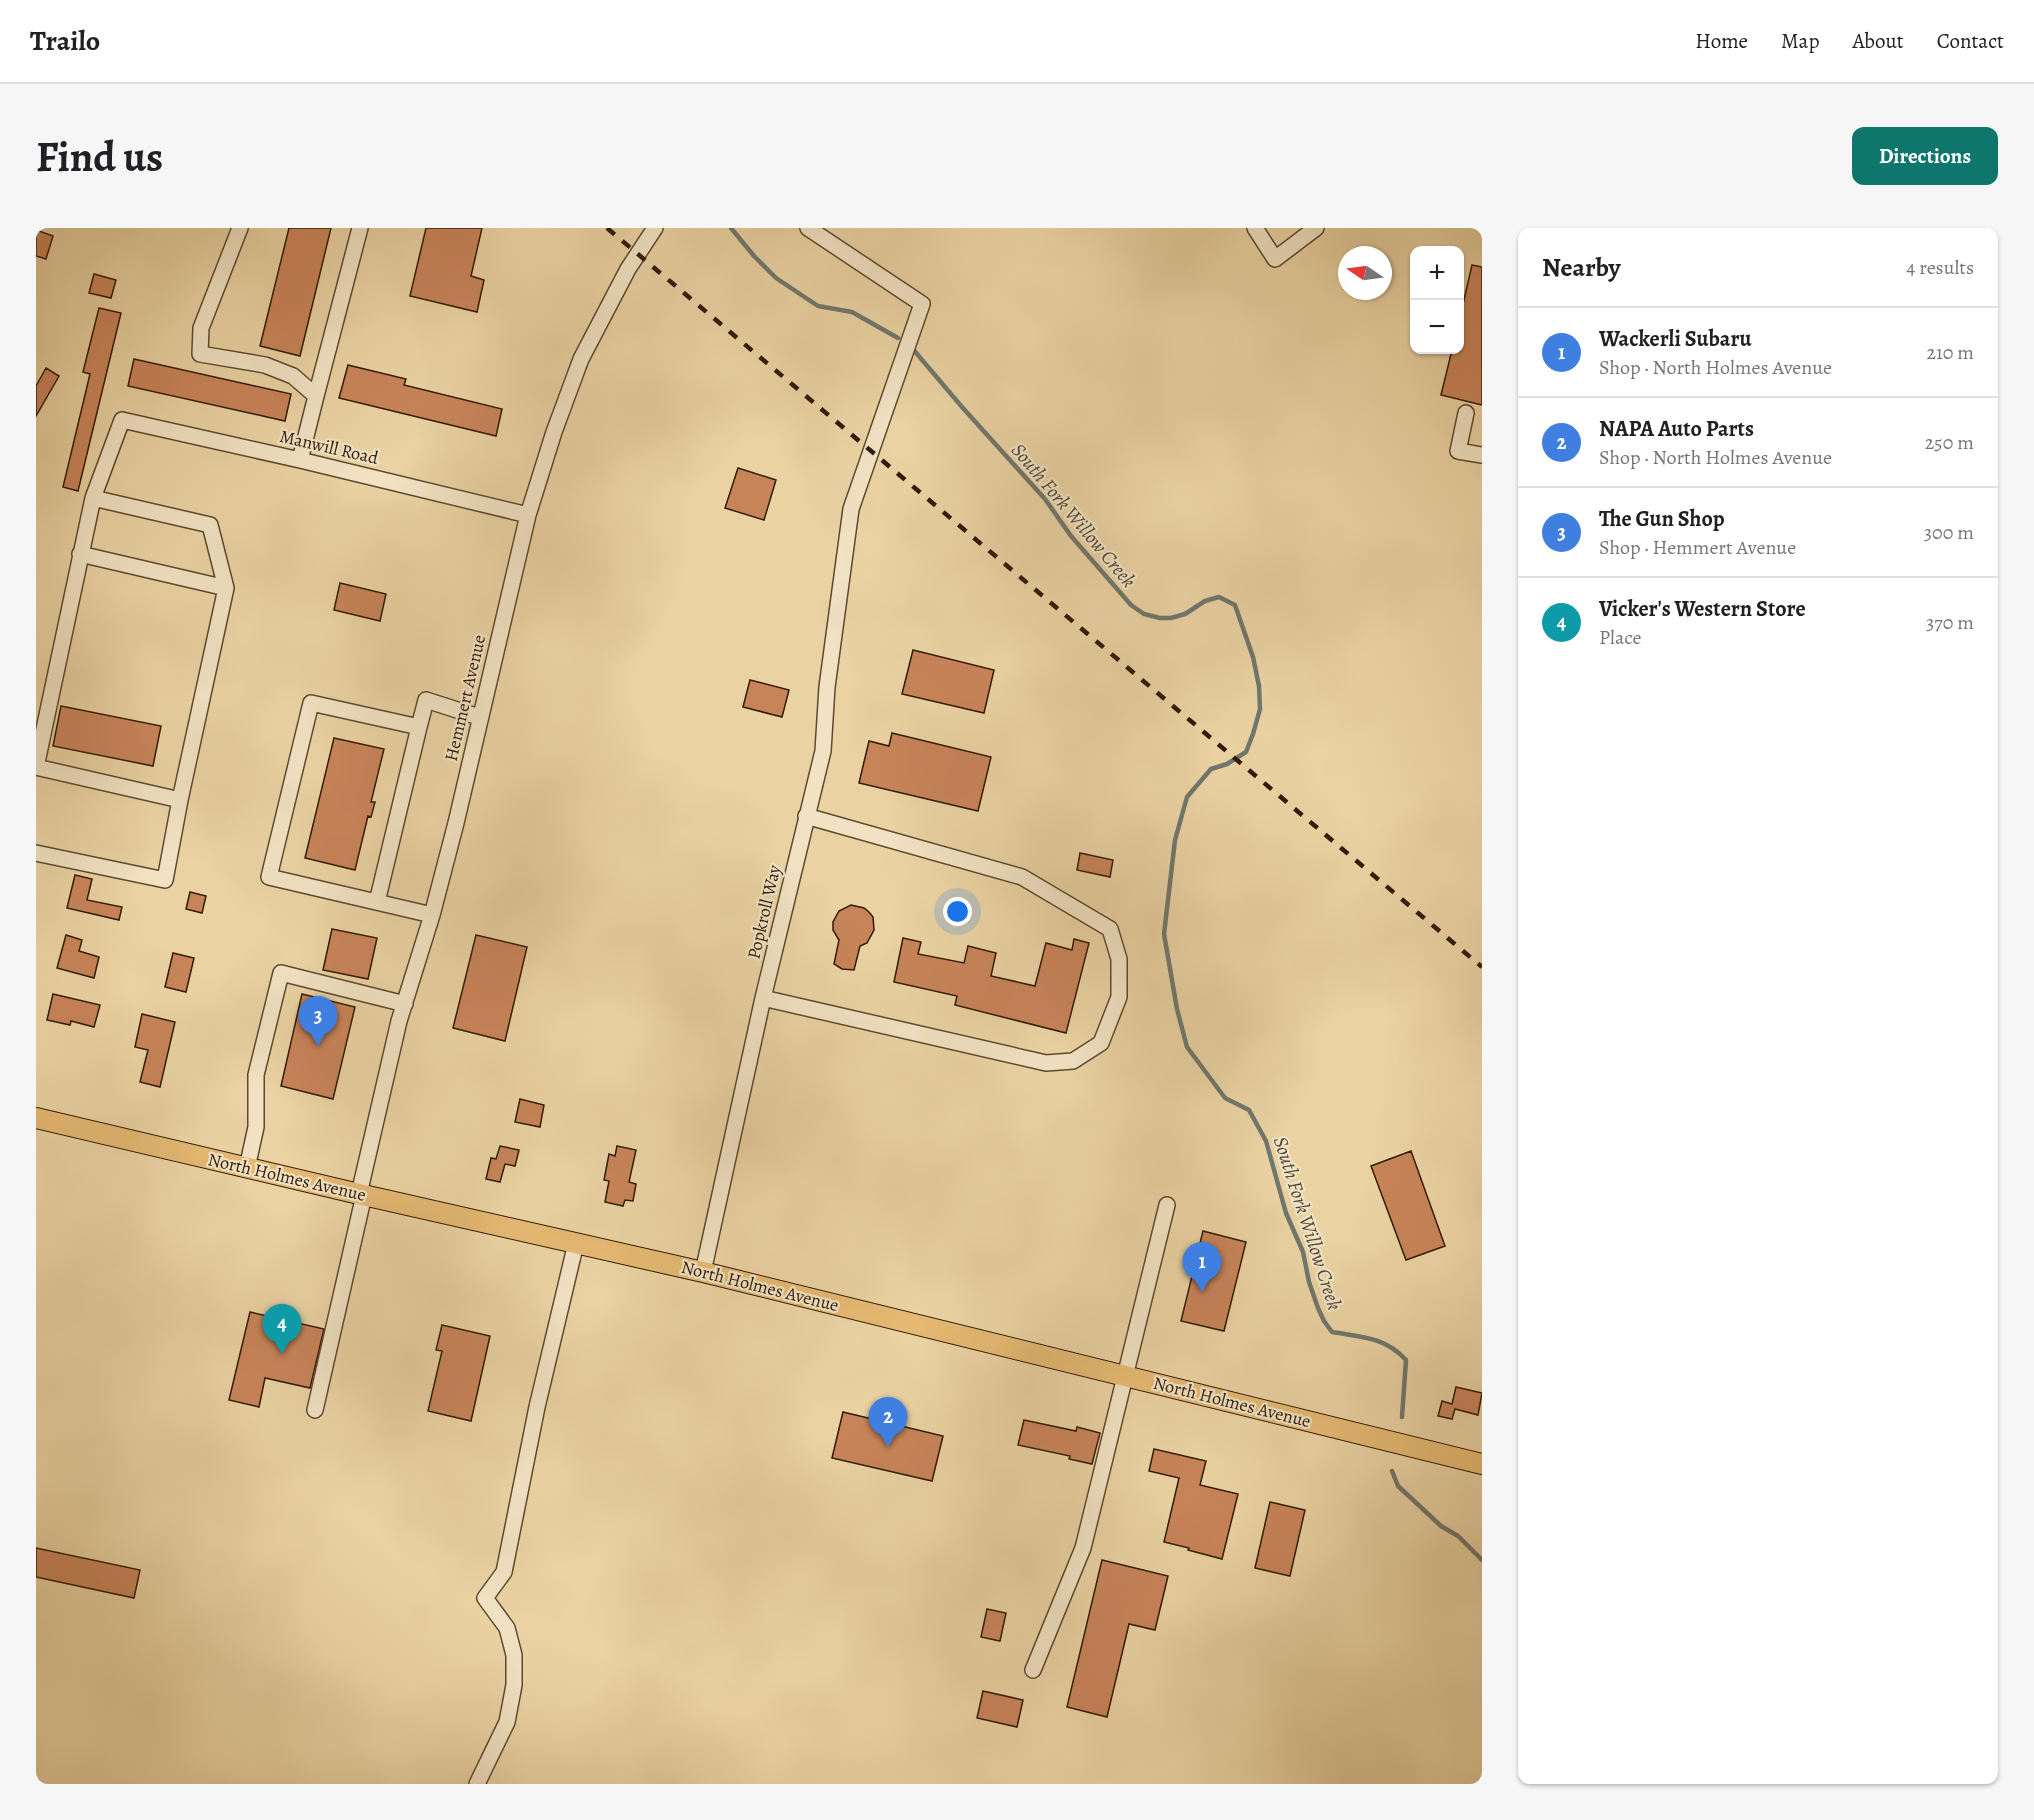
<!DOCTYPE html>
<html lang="en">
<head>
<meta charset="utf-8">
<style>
	:root { --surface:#fff; --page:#f6f6f6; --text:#202124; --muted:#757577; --line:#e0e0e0; --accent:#0f766e }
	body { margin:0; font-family:Alegreya,serif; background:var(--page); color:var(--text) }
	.controls { position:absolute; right:18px; top:18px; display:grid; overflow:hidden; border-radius:12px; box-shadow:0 2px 4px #0004 }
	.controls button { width:54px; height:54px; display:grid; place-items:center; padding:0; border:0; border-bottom:2px solid var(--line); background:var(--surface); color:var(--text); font:30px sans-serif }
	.compass { position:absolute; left:1302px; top:18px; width:54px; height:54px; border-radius:50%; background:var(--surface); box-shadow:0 2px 4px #0004; rotate:283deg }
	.you { position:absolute; left:922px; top:684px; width:21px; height:21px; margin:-15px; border:4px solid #fff; border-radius:50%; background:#1a73e8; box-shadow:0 0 0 9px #1a73e833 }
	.badge { display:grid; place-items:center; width:39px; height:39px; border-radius:50%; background:var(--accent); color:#fff; font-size:20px; font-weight:700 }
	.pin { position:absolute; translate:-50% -50px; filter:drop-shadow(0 2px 3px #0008) }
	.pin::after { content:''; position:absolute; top:32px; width:21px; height:18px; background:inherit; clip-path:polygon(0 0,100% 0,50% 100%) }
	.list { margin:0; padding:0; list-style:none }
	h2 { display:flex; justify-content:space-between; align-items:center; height:78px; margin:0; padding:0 24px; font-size:26px }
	h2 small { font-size:20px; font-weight:400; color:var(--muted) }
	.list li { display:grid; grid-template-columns:39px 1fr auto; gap:18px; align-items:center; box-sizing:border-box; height:90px; padding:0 24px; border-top:2px solid var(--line) }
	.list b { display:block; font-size:22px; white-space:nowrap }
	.list p { margin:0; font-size:20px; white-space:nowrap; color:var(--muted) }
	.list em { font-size:20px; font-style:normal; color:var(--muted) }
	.map { position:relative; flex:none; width:1446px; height:1556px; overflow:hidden; border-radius:12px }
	header { display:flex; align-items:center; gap:36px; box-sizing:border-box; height:84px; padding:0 30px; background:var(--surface); border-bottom:2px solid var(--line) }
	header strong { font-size:28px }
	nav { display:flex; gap:33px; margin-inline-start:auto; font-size:21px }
	.intro { display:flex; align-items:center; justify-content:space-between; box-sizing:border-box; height:144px; padding:0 36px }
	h1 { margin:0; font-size:42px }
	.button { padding:15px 27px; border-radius:12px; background:var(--accent); color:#fff; font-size:21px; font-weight:700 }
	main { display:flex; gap:36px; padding:0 36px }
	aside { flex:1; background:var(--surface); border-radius:12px; box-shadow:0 2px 4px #0004 }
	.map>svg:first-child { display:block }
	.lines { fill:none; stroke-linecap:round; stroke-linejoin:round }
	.stream { stroke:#70776d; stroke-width:4.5 }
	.building { fill:#c88459; stroke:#301b08; stroke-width:1.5 }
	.minor-casing { stroke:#5e492f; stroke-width:18 }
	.major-casing { stroke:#301b08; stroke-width:22 }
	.minor { stroke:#f1e2c3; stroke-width:15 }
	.major { stroke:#e5b972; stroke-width:20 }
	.rail { stroke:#301b08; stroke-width:4.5; stroke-dasharray:10 10; stroke-linecap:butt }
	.labels { text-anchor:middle; stroke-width:4.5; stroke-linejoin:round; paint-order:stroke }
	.street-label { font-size:18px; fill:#301b08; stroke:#f1e2c3 }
	.water-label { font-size:20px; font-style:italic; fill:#50493a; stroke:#f1e2c3 }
</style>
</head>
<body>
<header>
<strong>Trailo</strong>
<nav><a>Home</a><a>Map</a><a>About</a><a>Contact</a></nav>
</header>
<div class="intro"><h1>Find us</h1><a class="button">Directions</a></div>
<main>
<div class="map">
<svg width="1446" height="1556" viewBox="0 0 1446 1556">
	<rect width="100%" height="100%" fill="#ead2a3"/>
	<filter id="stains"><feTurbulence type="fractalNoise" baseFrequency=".00333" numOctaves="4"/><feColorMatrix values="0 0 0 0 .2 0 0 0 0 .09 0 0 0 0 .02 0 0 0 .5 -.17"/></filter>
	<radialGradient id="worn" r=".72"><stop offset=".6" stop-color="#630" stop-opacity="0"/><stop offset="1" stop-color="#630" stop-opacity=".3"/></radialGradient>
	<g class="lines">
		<path class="stream" d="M695 0 718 28 740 50 782 78 816 84 862 110
			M876 120 926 179 1009 271 1035 308 1095 377 1108 386 1124 390H1135L1149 386 1169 373 1183 369 1199 377 1217 429 1223 458 1224 481 1217 506 1210 524 1191 536 1175 541 1151 569 1139 612 1128 706 1141 781 1151 819 1189 870 1213 882 1230 913 1250 985 1267 1024 1273 1054 1282 1080 1288 1093 1296 1104C1326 1109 1349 1109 1370 1132L1366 1189
			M1356 1243 1362 1258 1405 1298 1422 1308 1446 1332"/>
	</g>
	<path class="building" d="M253 0H295L264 128 224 118Z
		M390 0H446L435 48 448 52 441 84 374 68Z
		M0 2 17 8 10 31 0 28Z
		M1436 37 1446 39V177L1405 167 1416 122H1424V89Z
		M58 46 80 52 75 70 53 65Z
		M63 80 85 85 42 263 27 259 54 146 47 144Z
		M98 131 255 166 249 193 92 158Z
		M312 137 370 151 368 157 466 181 460 208 303 170Z
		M10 140 23 148 0 188V158Z
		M702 240 740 252 728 292 689 280Z
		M304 355 350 366 344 393 298 382Z
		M877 422 958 442 948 485 866 466Z
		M714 452 753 462 746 489 707 479Z
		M25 478 125 498 117 538 17 518Z
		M856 505 955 529 942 583 823 555 833 513 853 518Z
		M298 510 348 521 335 574H339L335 589 332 588 319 642 269 630Z
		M1044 625 1077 632 1074 649 1041 642Z
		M39 647 56 651 51 672 86 679 83 692 31 680Z
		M154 664 170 668 166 685 150 681Z
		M815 677 828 680 833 684 837 689 838 702 831 715 824 718 818 742 806 741 798 736 803 712 797 702V694L803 683Z
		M296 701 341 710 332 751 287 742Z
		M30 707 46 712 43 723 63 729 58 750 21 740Z
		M440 707 491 719 469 813 417 800Z
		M867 710 885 714 882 726 928 735 932 718 960 725 955 748 999 758 1010 715 1036 722 1038 711 1053 715 1030 805 919 777 921 768 858 754Z
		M137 725 158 730 150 764 129 759Z
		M17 766 64 777 58 799 35 793 34 797 11 792Z
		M266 766 319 779 297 871 245 858Z
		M106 786 139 794 124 859 104 854 112 822 99 819Z
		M484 871 508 877 504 899 479 894Z
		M464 918 483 922 479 938 469 936 464 954 450 951 455 930 460 931Z
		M581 918 600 922 593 954 600 956 597 973 589 972 587 978 569 974 573 953 568 952 573 926 579 928Z
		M1375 923 1409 1018 1370 1032 1335 938Z
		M1167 1003 1210 1014 1188 1103 1145 1093Z
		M214 1084 288 1101 274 1160 229 1150 223 1179 193 1172Z
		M406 1097 454 1108 435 1193 392 1183 406 1123 400 1122Z
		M1420 1159 1446 1165 1442 1187 1419 1181 1416 1191 1402 1188 1406 1173 1416 1176Z
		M807 1184 907 1208 896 1253 796 1230Z
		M988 1192 1040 1203 1041 1199 1064 1205 1056 1236 1033 1231 1034 1228 982 1217Z
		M1118 1221 1170 1233 1164 1257 1202 1266 1186 1331 1152 1322 1153 1320 1128 1314 1143 1250 1113 1243Z
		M1234 1274 1269 1282 1254 1348 1219 1340Z
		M0 1320 104 1342 98 1370 0 1349Z
		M1066 1332 1132 1348 1119 1402 1093 1396 1071 1489 1031 1479Z
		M951 1381 970 1385 964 1413 945 1409Z
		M947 1463 987 1472 981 1499 941 1490Z"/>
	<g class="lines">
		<g class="minor-casing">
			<path id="minor" d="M204 0 165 100 164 126 229 137 257 148 280 168 264 232
				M1219 0 1239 31 1280 0
				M280 168 324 0
				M1430 185 1422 223 1446 227
				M57 270 174 297 190 360
				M44 326 190 360 144 572 0 539 57 270 86 192 264 232 492 287
				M383 499 390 472 443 489
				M0 625 129 652 144 572
				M341 674 383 499 275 475 233 649 396 687
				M727 770 1010 835 1037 833 1065 815 1083 769V731L1074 701 986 649 770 588
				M211 940 220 899V847L245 745 369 776
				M323 966 363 793 396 687 420 595 492 287 518 204 545 131 592 41 619 0
				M667 1044 727 770 787 523 791 459 815 281 886 76 772 0
				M279 1182 328 967
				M997 1442 1047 1320 1131 977
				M441 1556 471 1494 478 1457V1427L471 1400 449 1370 468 1344 501 1179 540 1015"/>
		</g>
		<g class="major-casing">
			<path id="major" d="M0 890 323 966 667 1044 1446 1236"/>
		</g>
		<use href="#minor" class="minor"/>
		<use href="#major" class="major"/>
		<path class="rail" d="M571 0 1446 739"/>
	</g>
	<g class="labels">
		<g class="street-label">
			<text transform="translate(293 219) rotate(13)" y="6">Manwill Road</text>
			<text transform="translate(429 470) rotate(-77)" y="6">Hemmert Avenue</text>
			<text transform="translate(728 684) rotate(-77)" y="6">Popkroll Way</text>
			<text transform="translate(251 949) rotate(13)" y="6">North Holmes Avenue</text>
			<text transform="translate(724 1058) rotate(14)" y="6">North Holmes Avenue</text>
			<text transform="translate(1196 1174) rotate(14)" y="6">North Holmes Avenue</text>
		</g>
		<g class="water-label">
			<text transform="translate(1038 287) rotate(50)" y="7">South Fork Willow Creek</text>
			<text transform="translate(1272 995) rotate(72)" y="7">South Fork Willow Creek</text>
		</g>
	</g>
	<rect width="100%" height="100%" filter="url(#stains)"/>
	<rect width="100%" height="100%" fill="url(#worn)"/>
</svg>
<div class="controls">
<button>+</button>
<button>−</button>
</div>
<svg class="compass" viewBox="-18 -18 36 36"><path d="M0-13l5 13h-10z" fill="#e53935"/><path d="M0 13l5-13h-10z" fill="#757577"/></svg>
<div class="you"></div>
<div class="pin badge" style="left:1166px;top:1064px;background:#3f7fe0">1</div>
<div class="pin badge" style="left:852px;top:1219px;background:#3f7fe0">2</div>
<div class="pin badge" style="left:282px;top:818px;background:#3f7fe0">3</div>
<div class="pin badge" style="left:246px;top:1126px;background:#0f9aa8">4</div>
</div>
<aside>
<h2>Nearby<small>4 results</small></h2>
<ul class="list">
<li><span class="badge" style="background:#3f7fe0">1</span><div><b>Wackerli Subaru</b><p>Shop · North Holmes Avenue</p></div><em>210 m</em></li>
<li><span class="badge" style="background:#3f7fe0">2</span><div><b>NAPA Auto Parts</b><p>Shop · North Holmes Avenue</p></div><em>250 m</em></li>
<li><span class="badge" style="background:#3f7fe0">3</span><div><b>The Gun Shop</b><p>Shop · Hemmert Avenue</p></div><em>300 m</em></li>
<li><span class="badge" style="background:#0f9aa8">4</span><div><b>Vicker's Western Store</b><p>Place</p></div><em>370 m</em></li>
</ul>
</aside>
</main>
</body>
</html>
